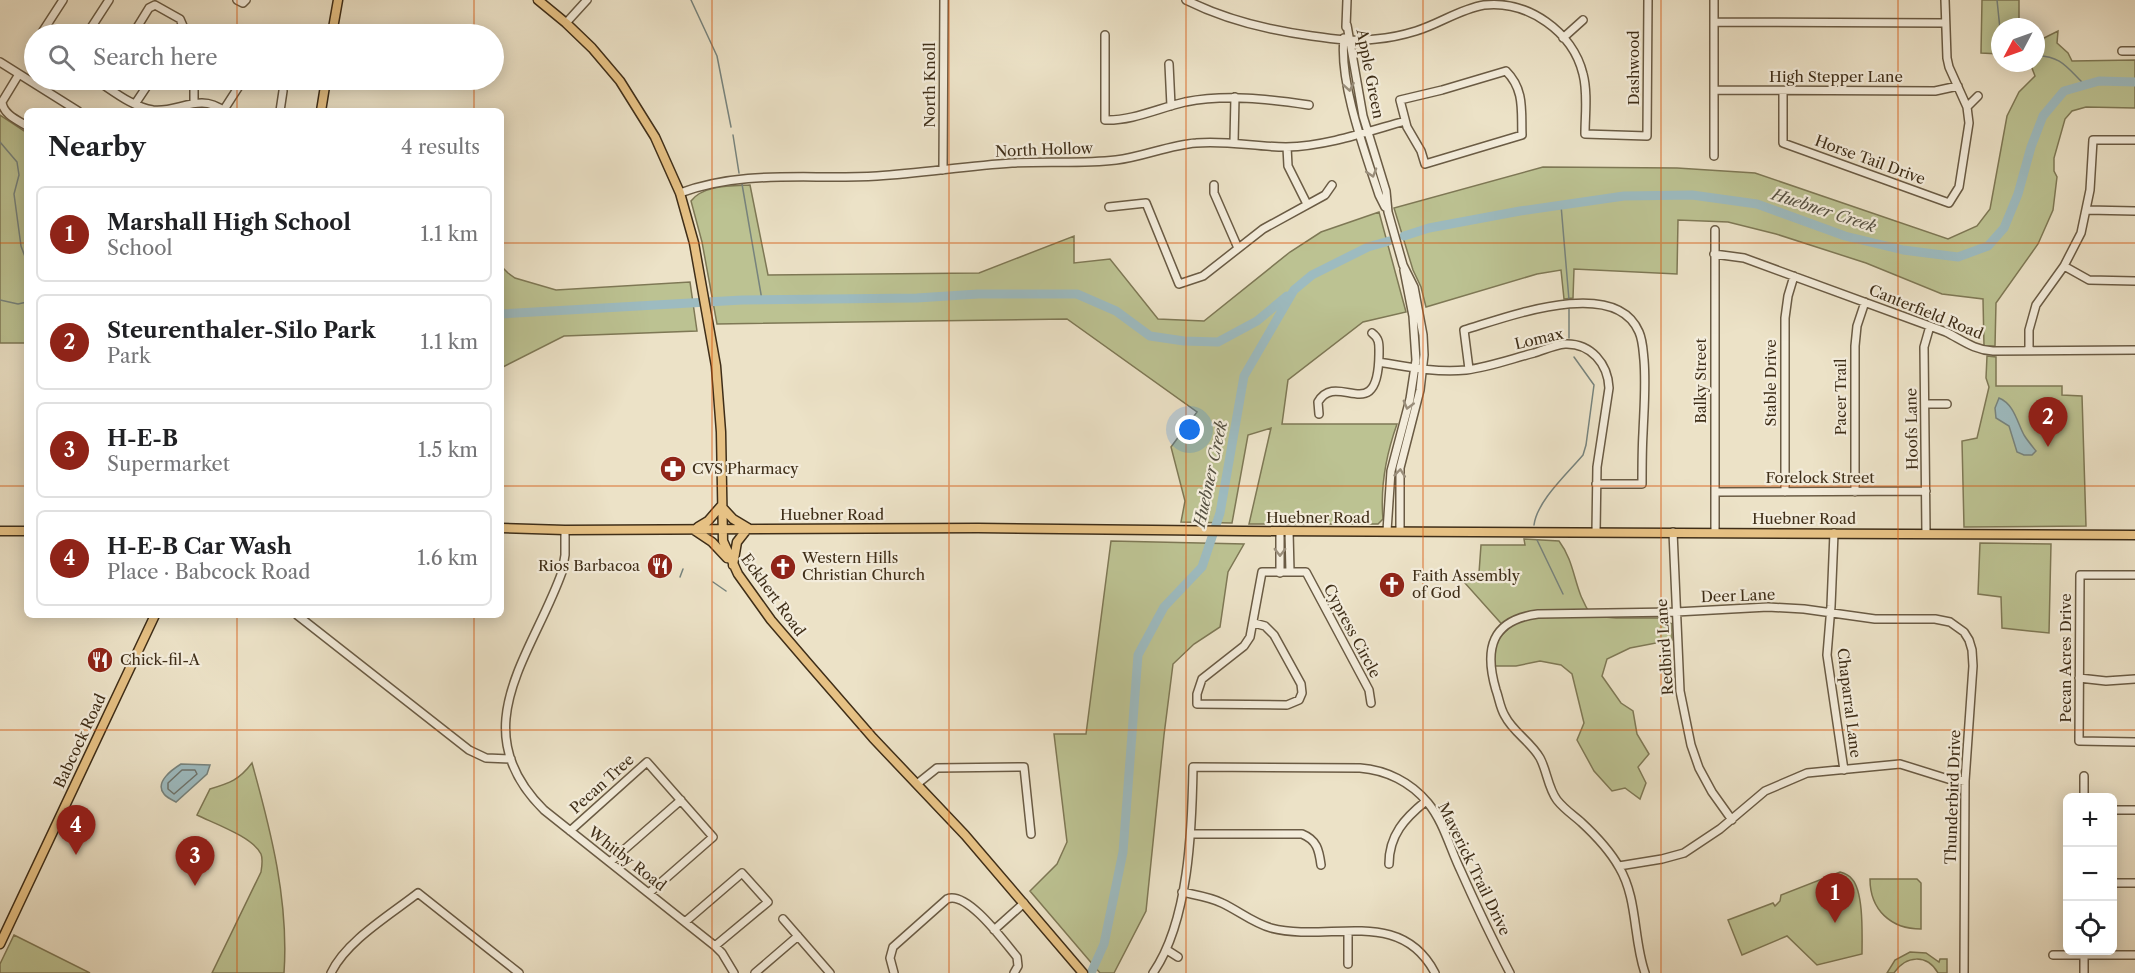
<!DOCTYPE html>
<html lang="en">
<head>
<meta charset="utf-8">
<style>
	:root { --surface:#fff; --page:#f2f2f2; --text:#202124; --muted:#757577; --line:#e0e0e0; --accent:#8f2418 }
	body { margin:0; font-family:"Libre Caslon Text",serif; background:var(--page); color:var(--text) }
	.controls { position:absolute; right:18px; bottom:18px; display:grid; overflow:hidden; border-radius:9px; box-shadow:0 3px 15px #0003 }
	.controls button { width:54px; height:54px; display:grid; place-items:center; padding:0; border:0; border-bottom:2px solid var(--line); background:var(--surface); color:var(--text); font:30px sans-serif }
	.compass { position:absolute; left:1991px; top:18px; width:54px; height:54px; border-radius:50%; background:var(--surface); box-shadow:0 3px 15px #0003; rotate:229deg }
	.you { position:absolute; left:1190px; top:430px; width:21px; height:21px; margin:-15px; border:4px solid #fff; border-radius:50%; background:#1a73e8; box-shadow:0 0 0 9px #1a73e833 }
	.badge { display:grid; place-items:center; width:39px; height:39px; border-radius:50%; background:var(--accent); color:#fff; font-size:20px; font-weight:700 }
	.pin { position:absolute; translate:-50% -50px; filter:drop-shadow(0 2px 3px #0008) }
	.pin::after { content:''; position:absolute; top:32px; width:21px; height:18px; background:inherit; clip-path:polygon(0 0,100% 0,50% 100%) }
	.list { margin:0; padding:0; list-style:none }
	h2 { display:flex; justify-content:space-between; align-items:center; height:78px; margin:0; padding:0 24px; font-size:26px }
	h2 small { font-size:20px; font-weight:400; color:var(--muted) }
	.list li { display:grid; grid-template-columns:39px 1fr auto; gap:18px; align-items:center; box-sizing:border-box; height:96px; margin:0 12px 12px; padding:0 12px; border:2px solid var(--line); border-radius:9px }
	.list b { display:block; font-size:22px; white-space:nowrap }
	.list p { margin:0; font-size:20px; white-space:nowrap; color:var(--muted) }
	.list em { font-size:20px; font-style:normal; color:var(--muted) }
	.icon { flex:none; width:33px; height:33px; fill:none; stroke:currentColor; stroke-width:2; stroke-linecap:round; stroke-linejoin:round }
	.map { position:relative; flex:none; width:2135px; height:973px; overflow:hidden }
	.search { position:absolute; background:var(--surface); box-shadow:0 3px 15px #0003; left:24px; top:24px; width:480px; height:66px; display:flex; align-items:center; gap:15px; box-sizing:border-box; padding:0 21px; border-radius:33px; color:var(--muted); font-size:22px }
	.panel { position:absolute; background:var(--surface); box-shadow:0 3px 15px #0003; left:24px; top:108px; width:480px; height:510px; border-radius:9px }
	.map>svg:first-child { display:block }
	.green { fill:#bcc292; stroke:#7e7855; stroke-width:1.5 }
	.water { fill:#9dbbc0; stroke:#77837d; stroke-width:1.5 }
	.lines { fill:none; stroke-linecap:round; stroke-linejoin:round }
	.shore { stroke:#6e746c; stroke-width:1.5 }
	.stream { stroke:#77837d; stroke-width:1.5 }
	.river { stroke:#9dbbc0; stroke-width:9 }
	.minor-casing { stroke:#6a5b44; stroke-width:10 }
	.major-casing { stroke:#3f2e18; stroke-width:11 }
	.minor { stroke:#f3ecdb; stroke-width:7 }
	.major { stroke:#e6c184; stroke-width:8 }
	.oneway { stroke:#998d7a }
	.grid { fill:none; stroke:#d7550d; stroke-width:1.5; stroke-opacity:0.55 }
	.labels { text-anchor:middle; stroke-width:4.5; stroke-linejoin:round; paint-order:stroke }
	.street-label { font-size:15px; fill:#3f2e18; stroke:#f3ecdb }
	.poi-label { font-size:15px; fill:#3f2e18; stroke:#f3ecdb; text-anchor:start }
	.water-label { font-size:16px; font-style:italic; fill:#565142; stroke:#f3ecdb }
</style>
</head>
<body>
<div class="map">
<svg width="2135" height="973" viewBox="0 0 2135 973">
	<rect width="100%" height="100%" fill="#ece2c7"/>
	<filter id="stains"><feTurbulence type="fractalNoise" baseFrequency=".00333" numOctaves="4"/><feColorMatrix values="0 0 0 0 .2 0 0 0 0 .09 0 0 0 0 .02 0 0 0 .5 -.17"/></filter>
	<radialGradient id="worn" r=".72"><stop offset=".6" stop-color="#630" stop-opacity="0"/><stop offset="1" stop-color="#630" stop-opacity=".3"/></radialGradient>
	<path class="green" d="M1982 0H2019V24L2023 27H2000V54L1981 53Z
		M2058 31 2057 43 2068 53 2072 61 2135 60V108L2086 107 2072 111 2065 119 2054 158V171L2057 177 2053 210 2038 244 1996 303 1995 346H1984L1983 299 1942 294 1866 263 1776 234 1728 222 1678 220 1677 274 1574 269 1573 298 1564 299 1561 270 1537 274 1426 307 1421 287 1413 270 1394 208 1543 167 1677 168 1755 173 1948 239 1977 226 1990 209 2007 116 2019 92 2035 76 2030 63H2036V37L2040 40Z
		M0 115 27 133V343H0Z
		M750 185 768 275 979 273 1074 236V263L1110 259 1158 319 1204 321 1290 252 1321 232 1379 212 1406 312 1363 322 1288 380 1282 424H1397C1386 455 1380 486 1383 519L1378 524H1249L1271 428 1248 435 1232 523 1181 522 1185 501 1171 447 1197 412 1067 319 717 324 702 242 691 201C703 185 732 186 750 185Z
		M501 266 508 273 515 278 556 290 690 282 697 331 564 336 501 368Z
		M1987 356 1996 357V386H2062V395L2082 396 2086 526 1964 527 1962 441 1977 438 1989 387 1986 378Z
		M1524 539 1559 541C1577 565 1573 591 1592 616L1616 618H1664L1672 624V640L1630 648 1607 659 1602 676 1621 703 1633 711 1637 734 1649 754 1638 767 1646 783 1640 799 1625 788 1612 791 1594 771 1577 740 1584 723 1572 674 1561 665 1540 661 1516 666H1494L1495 642 1507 630 1464 582 1479 573 1481 545H1525Z
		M1111 541 1244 544 1228 572 1220 627 1194 644 1173 664 1164 735 1146 911 1114 973H1100L1030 891 1057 864 1067 842 1054 734H1086Z
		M1980 543 2051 544 2049 633 2002 628 2001 597 1978 594Z
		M252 763C271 831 289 902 284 973H212L261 872C262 866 263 859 261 854 253 837 213 823 197 815L210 789C230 783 239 780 252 763Z
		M1840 872C1844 873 1849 875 1852 879 1864 892 1862 936 1862 954L1817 965 1787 936 1742 955 1728 920 1773 903 1775 906 1780 901 1781 895Z
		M1870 879H1917L1921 883V929C1891 929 1870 910 1870 879Z
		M14 935 90 973H0V964Z
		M1910 952 1926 953 1939 962 1940 959H1947V973H1938C1927 954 1906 955 1894 973H1887L1895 960Z"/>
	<path class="water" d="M1999 398C2014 404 2017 422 2024 435 2027 440 2032 446 2036 451L2032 455H2024L2017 452 2009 426 1996 418 1995 408Z
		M181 764 210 765 207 774 176 802C172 800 166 797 164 794 154 782 173 769 181 764Z"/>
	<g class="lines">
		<path class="shore" d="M182 770H195L197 774 174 794 168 789V783Z"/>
		<path class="stream" d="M691 0 717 56 731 127
			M1997 0 2000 29
			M2036 56C2061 55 2068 69 2085 85
			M733 135 739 173
			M0 142 17 162 19 175 14 194 21 246 27 262
			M742 184 762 300
			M1561 205 1569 300
			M0 300 18 304 27 302
			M1569 309V338
			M1534 525C1537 501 1567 474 1583 455L1586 445 1594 385 1574 357
			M1537 540 1563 594
			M680 577 683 569
			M713 582 726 591"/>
		<path class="river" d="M1404 236 1429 228 1520 211 1624 196 1692 195 1757 204 1845 236 1903 250 1958 257 1988 246 2004 228 2018 194 2031 147 2043 116 2064 91 2099 81 2135 82
			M501 314 742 300 917 298 978 294H1077L1116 311 1150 336 1184 341 1218 342 1257 321 1287 296
			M1091 973 1104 944 1123 852 1138 655 1164 607 1202 567 1220 513 1244 376 1294 290 1312 275 1368 247 1389 241"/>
		<g class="minor-casing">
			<path id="minor" d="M237 0 243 3 246 0
				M1186 0C1226 20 1267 30 1312 36 1333 39 1354 42 1376 39 1389 38 1403 35 1416 31 1439 24 1460 9 1484 5 1528 0 1573 32 1583 74 1588 93 1585 115 1585 134L1647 136 1648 0
				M1714 22 1945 23
				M566 23 587 0
				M1347 25 1363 116 1386 191 1388 212 1403 265 1414 287 1423 335 1424 355 1420 390 1400 468V531
				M1346 27 1347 0
				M41 34 63 0
				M87 34 109 0
				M133 34 149 8 155 5 180 19 183 26 179 34
				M1105 35V120C1132 121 1159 108 1185 102 1227 94 1267 99 1309 105
				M1344 38C1339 83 1365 152 1379 195L1385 207
				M1563 38 1583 20
				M2122 51H2135
				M0 62 78 111
				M1169 64 1171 106
				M1506 71C1525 90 1521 111 1522 135L1425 164 1421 151 1407 127 1400 100 1442 90Z
				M19 74 2 102C3 114 17 120 27 126
				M96 80C112 90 132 107 153 110 178 113 200 92 224 111
				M1714 90 1935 91 1958 86
				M1783 91V143L1949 203 1959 187 1969 123 1967 107 1949 67 1947 58 1945 0
				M194 103V86L197 80
				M135 104 151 80
				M1967 107 1978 96
				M223 111 243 80
				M280 111 283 91
				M1234 142 1235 97
				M1287 147 1288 166 1307 204
				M1714 156V0
				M943 170 944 0
				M1214 185V193L1238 248
				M680 193C745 169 809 180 877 176 922 173 967 166 1012 163 1047 161 1082 164 1116 160 1143 157 1169 145 1196 143 1226 140 1256 147 1286 147 1327 146 1366 132 1405 121
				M1109 207 1146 203 1179 284 1203 276 1263 229 1325 195 1332 185
				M2087 210 2135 211
				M1714 254 1744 258 1946 332C1962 340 1974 350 1993 351L2135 350
				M2064 266 2089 280 2135 281
				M2029 350V330L2036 305 2064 266 2081 233 2090 190 2093 140H2135
				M1379 362C1408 367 1437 373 1466 370 1489 367 1511 359 1534 353 1544 350 1554 345 1565 344 1591 343 1608 364 1609 388L1597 467 1596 532
				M1469 369 1464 330C1505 318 1615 275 1639 332 1643 341 1643 351 1644 360 1646 385 1644 408 1643 433 1642 450 1642 467 1642 484H1596
				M1925 404H1947
				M1319 414 1318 402C1337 369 1378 429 1379 354 1379 345 1380 339 1372 333
				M1715 492 1926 491
				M1785 492V318L1788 296 1794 276
				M1855 492V346L1857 326 1865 302
				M565 530V555L562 572C532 656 462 729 544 810L715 946 722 953 734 973
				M1280 531V573
				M1289 531 1290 572
				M1387 531 1391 471 1410 399 1416 360 1413 316 1404 270
				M1673 532 1680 691 1691 745 1699 768 1712 792 1732 820
				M1715 532V230
				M1834 533 1831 606 1827 655 1844 770
				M1926 533 1924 347 1930 326
				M2135 575H2080L2079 741 2135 742
				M297 615 469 750 486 758 511 759
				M1254 623 1265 626 1274 635 1301 684 1302 693 1299 700 1287 705 1197 704V694L1202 679 1244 646 1250 637 1262 572H1306L1369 690 1371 703
				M2079 678 2106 681 2135 679
				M2084 776V798
				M917 784 937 768 1024 767 1031 834
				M2112 810H2135
				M570 831 647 762 713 837 649 893
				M1191 834H1302C1317 840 1319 850 1321 865
				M610 862 681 800
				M1389 864C1389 835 1405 818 1426 801
				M1619 866 1662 859 1684 853 1720 829 1765 791 1807 773 1900 764 1948 779 1965 781
				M2112 883H2135
				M1182 892C1195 895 1210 897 1222 903 1239 911 1253 923 1271 928 1329 943 1400 906 1435 973
				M783 919 830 973
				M685 922 742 873 768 902 715 946
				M994 930 1024 903
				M1167 950 1178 957
				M2053 955H2135
				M1348 964V932
				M331 973C346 941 390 915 418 893L519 973
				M755 973 798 936
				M894 973 890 958 893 947 947 899C967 890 1005 943 1017 957L1018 966 1014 973
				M1153 973C1189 921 1192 829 1193 767L1360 768C1386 770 1411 782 1428 803 1443 821 1450 848 1460 869 1476 905 1492 939 1510 973
				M1645 973C1633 939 1638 899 1619 867 1610 851 1594 834 1581 822 1573 815 1564 809 1557 800 1548 788 1547 771 1540 758 1531 742 1513 732 1505 716 1500 708 1499 698 1496 690 1484 649 1491 620 1538 614L1676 612 1768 607 1804 609 1875 619H1935L1950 622 1964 632 1969 640 1972 650 1973 666 1965 781 1964 973
				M2084 973V950"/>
		</g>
		<g class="major-casing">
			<path id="major" d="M538 0 566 23 592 48 620 81 655 137 680 193 694 243 716 366 721 432 723 541 738 574 771 620 807 662 873 738 965 835 1083 973
				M332 34 338 0
				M321 111 326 80
				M698 527 708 521 721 506 733 519 748 528
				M501 528 565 530 978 528 1243 531 2135 535
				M694 530 712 542 727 558
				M0 531H27
				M733 565 737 542 748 528
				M0 944 155 615"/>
		</g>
		<use href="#minor" class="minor"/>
		<use href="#major" class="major"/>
	</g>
	<defs><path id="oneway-chevron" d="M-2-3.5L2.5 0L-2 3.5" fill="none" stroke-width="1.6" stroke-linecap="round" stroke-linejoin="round" transform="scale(1.5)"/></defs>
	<g class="oneway">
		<use href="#oneway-chevron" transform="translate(1349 87) rotate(80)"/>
		<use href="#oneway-chevron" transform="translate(1372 173) rotate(73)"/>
		<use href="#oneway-chevron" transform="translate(1408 405) rotate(105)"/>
		<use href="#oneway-chevron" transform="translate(1400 473) rotate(-84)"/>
		<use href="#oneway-chevron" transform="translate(1280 552) rotate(90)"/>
	</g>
	<path class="grid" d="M237 0V34M474 0V34M712 0V973M949 0V973M1186 0V973M1423 0V973M1661 0V973M1898 0V973M237 80V111M474 80V111M0 243H27M501 243H2135M0 486H27M501 486H2135M237 615V973M474 615V973M0 730H2135"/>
	<defs>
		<g id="pharmacy-disc" transform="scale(1.35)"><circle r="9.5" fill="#8f2418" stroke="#f3ecdb"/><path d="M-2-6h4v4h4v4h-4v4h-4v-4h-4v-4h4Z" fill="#fff"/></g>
		<g id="restaurant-disc" transform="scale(1.35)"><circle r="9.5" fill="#8f2418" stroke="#f3ecdb"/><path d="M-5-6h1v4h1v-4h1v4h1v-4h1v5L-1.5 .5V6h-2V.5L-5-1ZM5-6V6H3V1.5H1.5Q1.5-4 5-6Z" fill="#fff"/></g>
		<g id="church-disc" transform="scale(1.35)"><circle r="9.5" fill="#8f2418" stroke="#f3ecdb"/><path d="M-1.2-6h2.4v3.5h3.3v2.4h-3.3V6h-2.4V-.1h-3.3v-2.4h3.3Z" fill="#fff"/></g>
	</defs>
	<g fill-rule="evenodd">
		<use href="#pharmacy-disc" x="673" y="469"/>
		<use href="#restaurant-disc" x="660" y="566"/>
		<use href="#church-disc" x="783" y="567"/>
		<use href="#church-disc" x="1392" y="585"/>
		<use href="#restaurant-disc" x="100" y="660"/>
	</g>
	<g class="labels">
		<g class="street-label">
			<text transform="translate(1634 68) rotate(-90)" y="5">Dashwood</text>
			<text transform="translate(1370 74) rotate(79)" y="5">Apple Green</text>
			<text x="1836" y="82">High Stepper Lane</text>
			<text transform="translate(930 85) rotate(-90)" y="5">North Knoll</text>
			<text transform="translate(1044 150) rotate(-2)" y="5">North Hollow</text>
			<text transform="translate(1870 160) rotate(20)" y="5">Horse Tail Drive</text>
			<text transform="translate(1926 312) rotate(22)" y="5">Canterfield Road</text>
			<text transform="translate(1539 339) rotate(-13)" y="5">Lomax</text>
			<text transform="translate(1701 381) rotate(-90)" y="5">Balky Street</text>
			<text transform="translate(1771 383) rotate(-90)" y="5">Stable Drive</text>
			<text transform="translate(1841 397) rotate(-90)" y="5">Pacer Trail</text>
			<text transform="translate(1912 429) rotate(-91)" y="5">Hoofs Lane</text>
			<text x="1820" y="483">Forelock Street</text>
			<text x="832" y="520">Huebner Road</text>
			<text x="1318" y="523">Huebner Road</text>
			<text x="1804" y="524">Huebner Road</text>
			<text transform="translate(773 595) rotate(54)" y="5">Eckhert Road</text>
			<text transform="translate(1738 596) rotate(-2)" y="5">Deer Lane</text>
			<text transform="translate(1352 631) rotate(62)" y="5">Cypress Circle</text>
			<text transform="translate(1665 647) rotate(-94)" y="5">Redbird Lane</text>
			<text transform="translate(2066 658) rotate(-90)" y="5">Pecan Acres Drive</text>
			<text transform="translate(1849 703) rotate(83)" y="5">Chaparral Lane</text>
			<text transform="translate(80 741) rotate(-65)" y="5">Babcock Road</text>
			<text transform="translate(602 784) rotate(-42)" y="5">Pecan Tree</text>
			<text transform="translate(1953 797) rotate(-88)" y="5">Thunderbird Drive</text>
			<text transform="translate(627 859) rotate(38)" y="5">Whitby Road</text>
			<text transform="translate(1474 869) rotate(64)" y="5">Maverick Trail Drive</text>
		</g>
		<g class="poi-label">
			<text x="692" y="474">CVS Pharmacy</text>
			<text x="802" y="563">Western Hills<tspan x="802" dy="17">Christian Church</tspan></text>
			<text x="640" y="571" text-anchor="end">Rios Barbacoa</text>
			<text x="1412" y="581">Faith Assembly<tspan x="1412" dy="17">of God</tspan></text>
			<text x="120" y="665">Chick-fil-A</text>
		</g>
		<g class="water-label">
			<text transform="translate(1824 210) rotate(18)" y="6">Huebner Creek</text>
			<text transform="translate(1210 474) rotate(-78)" y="6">Huebner Creek</text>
		</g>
	</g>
	<rect width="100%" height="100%" filter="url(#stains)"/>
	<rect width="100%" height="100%" fill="url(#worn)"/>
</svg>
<div class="controls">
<button>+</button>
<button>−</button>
<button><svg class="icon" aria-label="locate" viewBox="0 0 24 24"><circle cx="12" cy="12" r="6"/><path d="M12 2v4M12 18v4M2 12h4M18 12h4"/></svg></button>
</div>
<svg class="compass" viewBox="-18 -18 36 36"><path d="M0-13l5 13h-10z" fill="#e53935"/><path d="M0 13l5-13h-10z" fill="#757577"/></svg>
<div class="you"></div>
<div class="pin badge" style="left:1835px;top:923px">1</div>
<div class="pin badge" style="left:2048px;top:447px">2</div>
<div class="pin badge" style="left:195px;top:886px">3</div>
<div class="pin badge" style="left:76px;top:855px">4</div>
<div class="search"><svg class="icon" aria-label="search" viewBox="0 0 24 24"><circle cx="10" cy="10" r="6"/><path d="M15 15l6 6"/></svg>Search here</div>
<section class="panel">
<h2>Nearby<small>4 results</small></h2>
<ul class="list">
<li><span class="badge">1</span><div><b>Marshall High School</b><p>School</p></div><em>1.1 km</em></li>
<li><span class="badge">2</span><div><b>Steurenthaler-Silo Park</b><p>Park</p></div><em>1.1 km</em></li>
<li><span class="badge">3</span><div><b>H-E-B</b><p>Supermarket</p></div><em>1.5 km</em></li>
<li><span class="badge">4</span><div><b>H-E-B Car Wash</b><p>Place · Babcock Road</p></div><em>1.6 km</em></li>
</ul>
</section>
</div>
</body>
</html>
